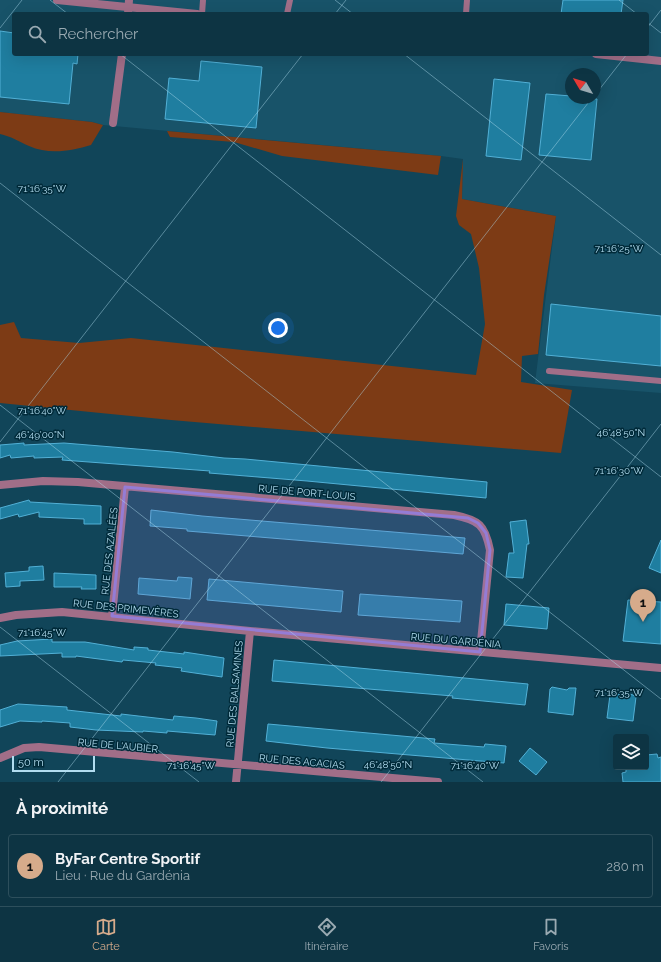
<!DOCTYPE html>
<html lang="fr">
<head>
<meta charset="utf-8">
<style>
	:root { --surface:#0d3443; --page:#163c4a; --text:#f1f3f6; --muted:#9aaab2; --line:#2d4f5c; --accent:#d6ab8b }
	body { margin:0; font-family:Raleway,sans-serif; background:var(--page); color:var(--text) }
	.controls { position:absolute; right:12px; bottom:12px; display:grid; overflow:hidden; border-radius:4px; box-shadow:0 4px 16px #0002 }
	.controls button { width:36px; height:36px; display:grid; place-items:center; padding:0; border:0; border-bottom:1px solid var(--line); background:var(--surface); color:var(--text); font:20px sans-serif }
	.compass { position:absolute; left:565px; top:68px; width:36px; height:36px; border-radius:50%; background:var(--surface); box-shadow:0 4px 16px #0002; rotate:308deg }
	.scale { position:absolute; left:12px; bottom:10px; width:83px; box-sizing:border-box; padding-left:4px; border:2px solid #b2ddf0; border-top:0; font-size:11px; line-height:14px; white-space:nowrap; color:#b2ddf0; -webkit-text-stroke:3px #002a39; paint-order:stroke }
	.you { position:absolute; left:278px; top:328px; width:14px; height:14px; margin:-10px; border:3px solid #fff; border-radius:50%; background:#1a73e8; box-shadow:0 0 0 6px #1a73e833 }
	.badge { display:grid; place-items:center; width:26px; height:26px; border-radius:50%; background:var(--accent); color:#111; font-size:13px; font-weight:700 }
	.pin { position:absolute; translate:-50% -33px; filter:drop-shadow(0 1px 2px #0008) }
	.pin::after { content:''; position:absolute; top:21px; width:14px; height:12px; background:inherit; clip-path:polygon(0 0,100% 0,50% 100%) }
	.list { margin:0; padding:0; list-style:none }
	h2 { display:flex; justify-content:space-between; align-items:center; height:52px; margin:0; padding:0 16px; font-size:17px }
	h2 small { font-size:13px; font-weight:400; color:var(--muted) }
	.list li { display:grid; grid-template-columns:26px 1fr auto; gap:12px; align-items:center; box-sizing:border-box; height:64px; margin:0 8px 8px; padding:0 8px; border:1px solid var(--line); border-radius:4px }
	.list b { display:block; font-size:15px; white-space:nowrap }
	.list p { margin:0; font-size:13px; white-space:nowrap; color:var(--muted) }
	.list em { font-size:13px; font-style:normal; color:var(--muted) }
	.icon { flex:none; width:22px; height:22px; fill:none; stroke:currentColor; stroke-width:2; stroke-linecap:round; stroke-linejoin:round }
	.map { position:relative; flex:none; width:661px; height:782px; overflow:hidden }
	.search { position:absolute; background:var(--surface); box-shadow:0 4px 16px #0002; left:12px; right:12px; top:12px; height:44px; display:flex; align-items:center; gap:10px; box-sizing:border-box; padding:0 14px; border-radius:4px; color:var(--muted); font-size:15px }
	.sheet { height:124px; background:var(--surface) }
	nav { display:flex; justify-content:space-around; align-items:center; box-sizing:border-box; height:56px; border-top:1px solid var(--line); background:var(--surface); font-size:11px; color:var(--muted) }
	nav a { display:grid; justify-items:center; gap:2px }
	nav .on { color:var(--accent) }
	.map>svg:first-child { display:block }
	.built { fill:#185369; fill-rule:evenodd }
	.green { fill:#7d3b15 }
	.building { fill:#1f7ea0; stroke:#52b0d6 }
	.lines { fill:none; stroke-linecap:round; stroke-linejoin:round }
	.service { stroke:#a16e88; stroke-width:6 }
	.minor { stroke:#a16e88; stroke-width:8 }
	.tertiary { stroke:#a16e88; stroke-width:8 }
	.marked { fill:#947cd5; fill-opacity:0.2; stroke:#947cd5; stroke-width:3; stroke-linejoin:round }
	.ticks { fill:none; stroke:#b2ddf0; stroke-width:1; stroke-opacity:0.45 }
	.labels { text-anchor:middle; stroke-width:3; stroke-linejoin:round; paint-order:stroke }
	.street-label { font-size:10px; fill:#b2ddf0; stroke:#002a39 }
	.ticks-label { font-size:10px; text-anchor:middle; fill:#b2ddf0; stroke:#002a39; stroke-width:3; stroke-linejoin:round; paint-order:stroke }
</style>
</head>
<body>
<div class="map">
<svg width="661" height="782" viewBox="0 0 661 782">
	<rect width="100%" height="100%" fill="#114559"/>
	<path class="built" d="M0 0H661V393L535 383 556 216 462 199 463 159 441 156 103 125 92 122 0 112ZM14 14H647V54H14ZM571 74H595V98H571Z"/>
	<path class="green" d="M0 112 92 122 103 125 91 145C71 151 49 155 29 146 20 142 10 136 0 134Z
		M167 131 441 156 438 175 282 156 234 142 170 137Z
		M463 159 462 199 556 216 544 295 538 354 522 356 521 382 572 390 561 453 171 420 0 403V325L14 322 21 338 79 343 131 338 476 375 485 324 479 268 471 234 459 225 456 216Z"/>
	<path class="building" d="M563 0H623L621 14H561Z
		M0 31 14 33V54H78L77 64 73 63 69 104 0 97Z
		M201 61 262 67 256 128 165 119 169 78 199 81Z
		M494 79 530 83 521 160 486 156Z
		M546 94 571 96V98L597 99 591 160 539 155Z
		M551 304 661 316V366L546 355Z
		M24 443V445L64 443 173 452 224 458 245 459 487 482 486 498 307 481 209 473 210 471 62 460 63 457 34 458V456L11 458 10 455 0 458V445Z
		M29 500 30 502 101 506V524H84V519L39 517V512L19 517 18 514 0 519V508Z
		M151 510 202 516 465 538 463 554 187 531V529L150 526Z
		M526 520 529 544H527L523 578 506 577 509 553H514L510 522Z
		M661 540V573L649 568Z
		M43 566 44 580 20 581V586L6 587 5 573 29 571V567Z
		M54 573 96 575V589H81L82 587H54Z
		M178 577 192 578 190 599 138 594 139 578 177 581Z
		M209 579 343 591 341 612 207 600Z
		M360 594 462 601 460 622 358 615Z
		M628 600 661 602V644L623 641Z
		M506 604 549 608 547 629 504 625Z
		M52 639V642H85L134 650V647L148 648V650L184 654V652L224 658 222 677 181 671 182 668 155 665 156 663 123 660 122 662 76 656V657H62V653L0 656V645L17 641Z
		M274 660 528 684 525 705 452 698 453 696 272 681Z
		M552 687 567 690 569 688H576L573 715 548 712 550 689Z
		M612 693 627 696 629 694 633 695 636 697 633 721 607 718 610 695Z
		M18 704 67 707V710L121 716V714L173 720 174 716 196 718 217 721 215 735 167 731V733L143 731V732L96 730 70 727V723L42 721V722L20 721 0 727V710Z
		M268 724 435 739 434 743 484 747 485 744 506 746 504 763 327 748 266 741Z
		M530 748 547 762 536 775 519 761Z
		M657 754 658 758 661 757V782H623L622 773 626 772V767H646V755Z"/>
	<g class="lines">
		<path class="service" d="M202 14 203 0
			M287 14 290 0
			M466 14 467 0
			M549 371 661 381"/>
		<path class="minor" d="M128 14 129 0
			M113 123 122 54
			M0 485 43 481 78 482 454 515C479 520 485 525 490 550L480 652
			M112 616 125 487
			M0 618 16 615 62 612 250 631 661 668
			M0 758 24 748 39 747 438 782
			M236 782 250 631"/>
		<path class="tertiary" d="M57 0 197 14
			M596 54 661 61"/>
	</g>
	<path class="marked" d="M125 487 468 518 478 523 486 533 490 550 480 652 112 616Z"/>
	<path class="ticks" d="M50 0 68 14M335 0 353 14M619 0 637 14M335 14 346 0M647 22 661 33M0 28 22 0M647 28 661 10M120 54 661 477M404 54 661 255M595 95 627 54M0 183 661 699M0 405 483 782M0 442 303 54M0 627 199 782M58 782 592 98M381 782 661 424"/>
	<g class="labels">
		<g class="street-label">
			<text transform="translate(307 492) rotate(5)" y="4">RUE DE PORT-LOUIS</text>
			<text transform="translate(109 551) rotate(-84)" y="4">RUE DES AZALÉES</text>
			<text transform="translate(126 608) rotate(6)" y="4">RUE DES PRIMEVÈRES</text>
			<text transform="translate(456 640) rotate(5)" y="4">RUE DU GARDÉNIA</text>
			<text transform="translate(234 694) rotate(-85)" y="4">RUE DES BALSAMINES</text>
			<text transform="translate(118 745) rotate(5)" y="4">RUE DE L'AUBIER</text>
			<text transform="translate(302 761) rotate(5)" y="4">RUE DES ACACIAS</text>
		</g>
	</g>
	<g class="ticks-label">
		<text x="42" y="192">71°16'35"W</text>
		<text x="619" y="252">71°16'25"W</text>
		<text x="42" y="414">71°16'40"W</text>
		<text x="621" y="436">46°48'50"N</text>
		<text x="40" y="438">46°49'00"N</text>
		<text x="619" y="474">71°16'30"W</text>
		<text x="42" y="636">71°16'45"W</text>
		<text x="619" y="696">71°16'35"W</text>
		<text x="388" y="768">46°48'50"N</text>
		<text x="191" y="769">71°16'45"W</text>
		<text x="475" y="769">71°16'40"W</text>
	</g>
</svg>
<div class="controls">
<button><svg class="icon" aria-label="layers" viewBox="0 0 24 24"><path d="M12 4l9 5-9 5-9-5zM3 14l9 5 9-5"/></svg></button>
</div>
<svg class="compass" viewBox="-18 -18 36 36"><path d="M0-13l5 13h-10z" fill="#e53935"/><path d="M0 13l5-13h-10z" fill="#9aaab2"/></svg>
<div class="scale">50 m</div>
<div class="you"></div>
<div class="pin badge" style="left:643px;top:622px">1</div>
<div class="search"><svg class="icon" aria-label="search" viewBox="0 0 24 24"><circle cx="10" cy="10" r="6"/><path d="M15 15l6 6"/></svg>Rechercher</div>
</div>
<section class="sheet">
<h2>À proximité<small></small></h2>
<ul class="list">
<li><span class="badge">1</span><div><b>ByFar Centre Sportif</b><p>Lieu · Rue du Gardénia</p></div><em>280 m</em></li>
</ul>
</section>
<nav>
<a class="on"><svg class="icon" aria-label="map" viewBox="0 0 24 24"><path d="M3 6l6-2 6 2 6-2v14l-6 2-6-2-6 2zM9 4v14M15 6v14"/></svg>Carte</a>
<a><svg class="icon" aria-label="directions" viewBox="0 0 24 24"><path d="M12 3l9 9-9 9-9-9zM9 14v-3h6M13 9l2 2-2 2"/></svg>Itinéraire</a>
<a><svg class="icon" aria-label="saved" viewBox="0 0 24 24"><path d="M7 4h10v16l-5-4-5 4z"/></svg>Favoris</a>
</nav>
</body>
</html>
